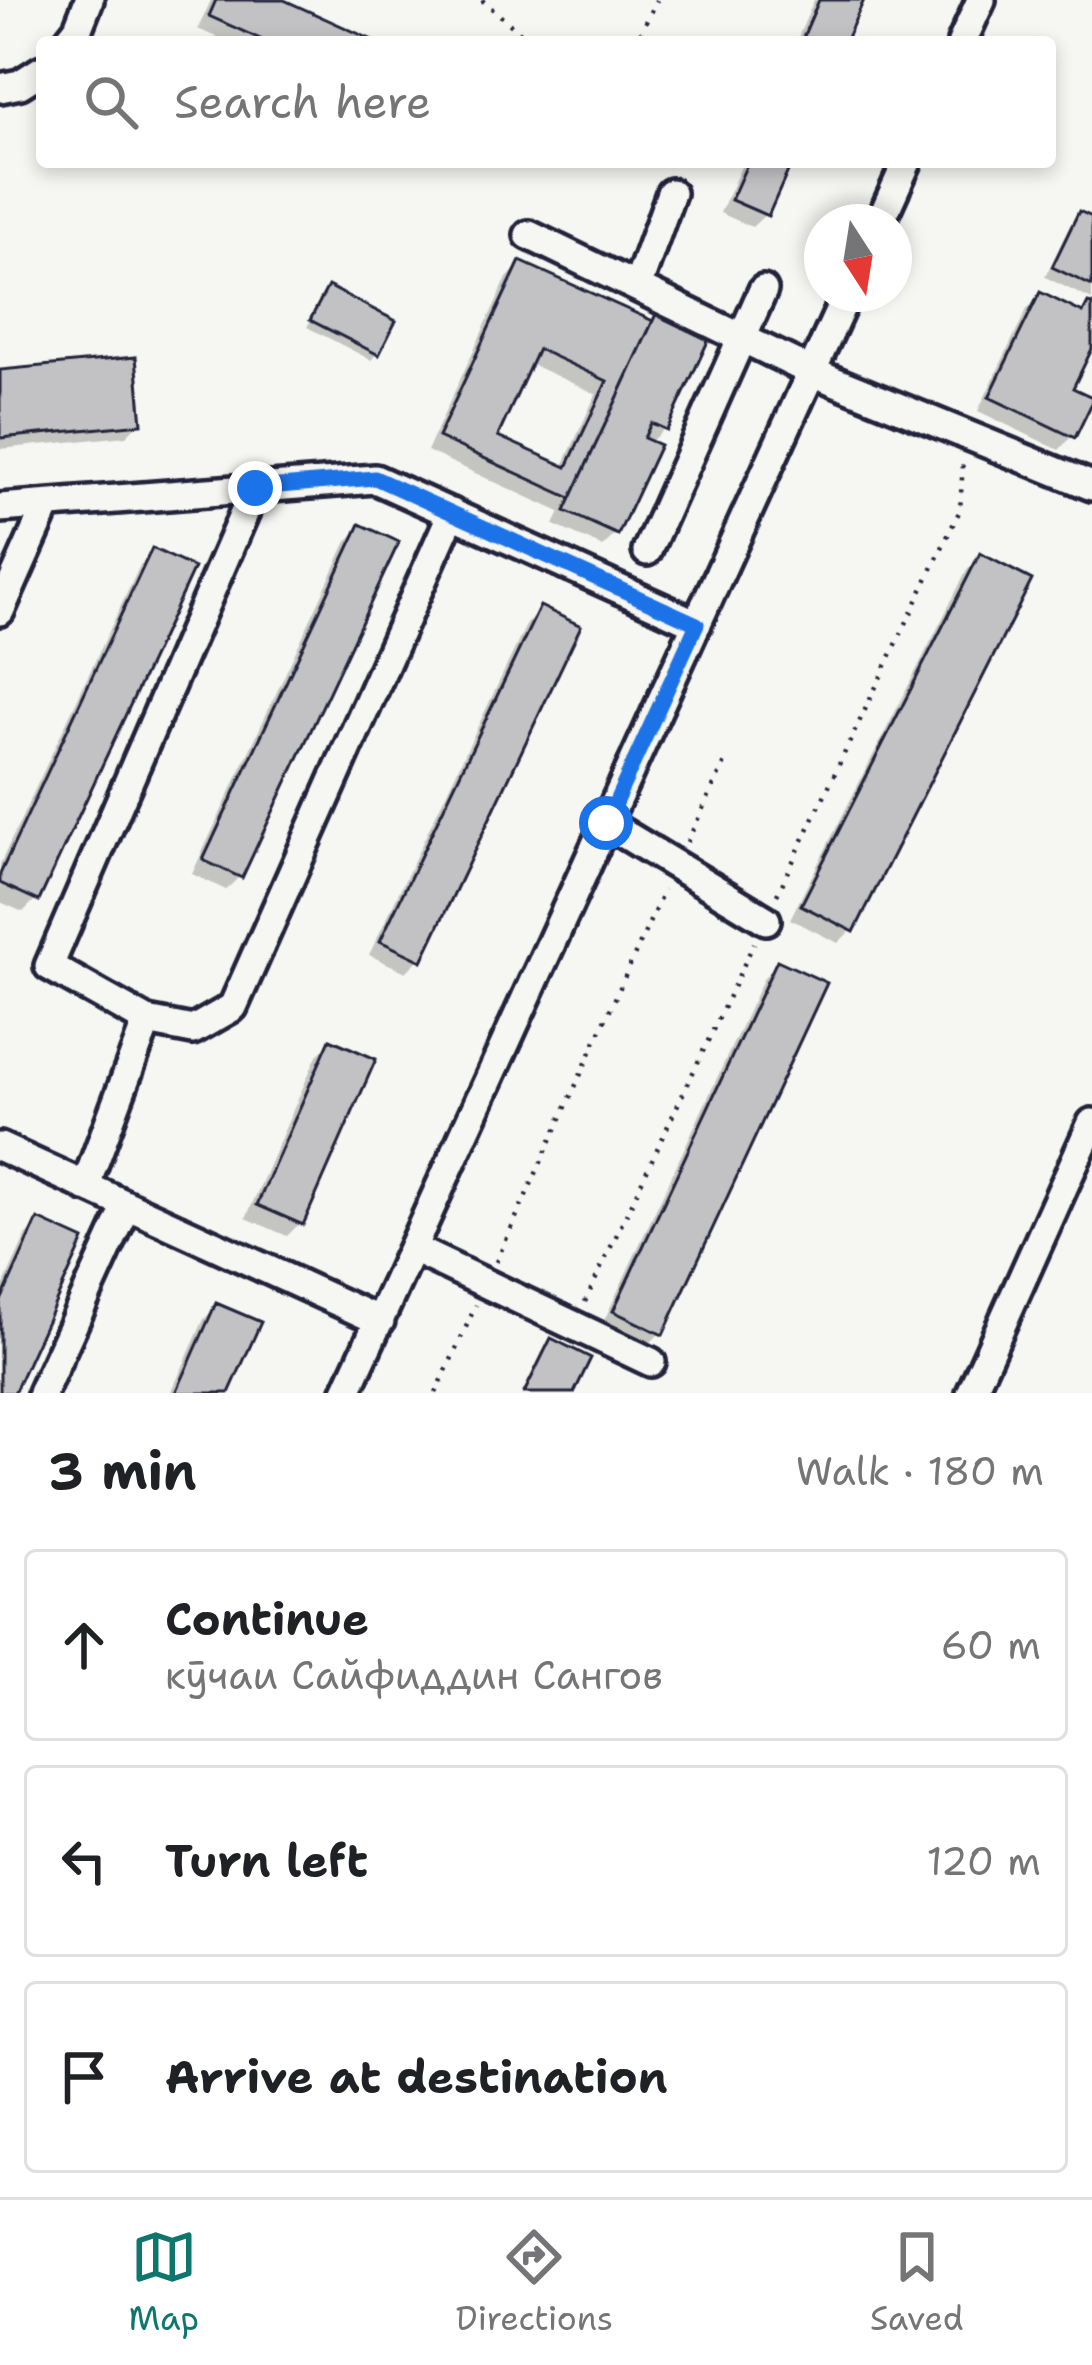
<!DOCTYPE html>
<html lang="en">
<head>
<meta charset="utf-8">
<style>
	:root { --surface:#fff; --page:#f2f2f2; --text:#202124; --muted:#757577; --line:#e0e0e0; --accent:#0f766e }
	body { margin:0; font-family:"Shantell Sans",sans-serif; background:var(--page); color:var(--text) }
	.compass { position:absolute; left:804px; top:204px; width:108px; height:108px; border-radius:50%; background:var(--surface); box-shadow:0 6px 18px #0003; rotate:168deg }
	.stop { position:absolute; width:36px; height:36px; margin:-27px; border:9px solid #1a73e8; border-radius:50%; background:#fff }
	.stop.end { background:#1a73e8; border-color:#fff; box-shadow:0 3px 12px #0008 }
	.list { margin:0; padding:0; list-style:none }
	h2 { display:flex; justify-content:space-between; align-items:center; height:156px; margin:0; padding:0 48px; font-size:51px }
	h2 small { font-size:39px; font-weight:400; color:var(--muted) }
	.list li { display:grid; grid-template-columns:78px 1fr auto; gap:36px; align-items:center; box-sizing:border-box; height:192px; margin:0 24px 24px; padding:0 24px; border:3px solid var(--line); border-radius:12px }
	.list b { display:block; font-size:45px; white-space:nowrap }
	.list p { margin:0; font-size:39px; white-space:nowrap; color:var(--muted) }
	.list em { font-size:39px; font-style:normal; color:var(--muted) }
	.icon { flex:none; width:66px; height:66px; fill:none; stroke:currentColor; stroke-width:2; stroke-linecap:round; stroke-linejoin:round }
	.map { position:relative; flex:none; width:1092px; height:1393px; overflow:hidden }
	.search { position:absolute; background:var(--surface); box-shadow:0 6px 18px #0003; left:36px; right:36px; top:36px; height:132px; display:flex; align-items:center; gap:30px; box-sizing:border-box; padding:0 42px; border-radius:12px; color:var(--muted); font-size:45px }
	.sheet { height:804px; background:var(--surface) }
	nav { display:flex; justify-content:space-around; align-items:center; box-sizing:border-box; height:168px; border-top:3px solid var(--line); background:var(--surface); font-size:33px; color:var(--muted) }
	nav a { display:grid; justify-items:center; gap:6px }
	nav .on { color:var(--accent) }
	.map>svg:first-child { display:block }
	.shadow { fill:#0003; fill-rule:evenodd }
	.building { fill:#c2c2c4; stroke:#22223b; stroke-width:3; fill-rule:evenodd }
	.lines { fill:none; stroke-linecap:round; stroke-linejoin:round }
	.minor-casing { stroke:#22223b; stroke-width:36 }
	.path { stroke:#22223b; stroke-width:4.5; stroke-dasharray:3 9; stroke-linecap:butt }
	.minor { stroke:#f6f6f2; stroke-width:27 }
	.route { stroke:#1a73e8; stroke-width:15 }
</style>
</head>
<body>
<div class="map">
<svg width="1092" height="1393" viewBox="0 0 1092 1393">
	<rect width="100%" height="100%" fill="#f6f6f2"/>
	<filter id="ink" filterUnits="userSpaceOnUse"><feTurbulence type="fractalNoise" baseFrequency=".00833" numOctaves="2"/><feDisplacementMap in="SourceGraphic" scale="24" xChannelSelector="R" yChannelSelector="G"/><feConvolveMatrix kernelMatrix="1 2 1 2 8 2 1 2 1" color-interpolation-filters="sRGB"/></filter>
	<g filter="url(#ink)">
		<path class="shadow" d="M211 0H277L369 42H227L198 29Z
			M814 0H860L842 42H796Z
			M743 162H789L766 214 752 227 720 213Z
			M1080 215 1092 221V300L1045 277 1070 225Z
			M520 264 664 429 649 443 616 533 603 547 554 525 560 512 427 451 507 278ZM528 363 596 394 562 468 494 438Z
			M329 290 377 354 371 360 307 327Z
			M1040 296 1080 315 1092 308V342L1069 389 1072 436 1059 450 978 411 1027 309Z
			M0 373 139 423 126 436 0 449Z
			M360 528 239 877 226 890 192 874 347 541Z
			M153 552 36 899 23 912 0 902V864L140 565Z
			M981 557 851 930 838 943 790 919 967 570Z
			M540 610 419 959 406 972 369 955 527 623Z
			M778 964 660 1333 647 1346 602 1325 764 977Z
			M331 1042 300 1223 287 1236 246 1218 317 1055Z
			M39 1223 80 1241 11 1393H0V1293L26 1236Z
			M217 1306 257 1323 226 1393H171L204 1319Z
			M552 1342 587 1359 570 1393H522L542 1352Z"/>
		<path class="building" d="M216 0H284L377 42H267L209 16Z
			M819 0H864L845 42H801Z
			M748 162H792L768 216 731 200Z
			M1079 211 1092 217V286L1052 267Z
			M520 261 653 321 571 498 438 437ZM538 349 607 381 567 467 498 436Z
			M328 286 396 321 379 355 310 320Z
			M1040 292 1083 313 1088 303 1092 304V349L1073 388 1092 397V403L1075 438 989 397Z
			M656 314 709 339 667 430 651 423 644 438 660 445 618 535 565 511Z
			M136 357 142 424 0 438V370Z
			M360 524 399 542 242 878 203 860Z
			M152 548 194 568 39 901 0 883V874Z
			M980 553 1032 580 854 932 801 905Z
			M540 606 581 626 422 961 380 941Z
			M777 960 827 983 663 1335 613 1311Z
			M330 1039 376 1059 303 1225 257 1205Z
			M38 1219 84 1240 14 1393H0V1303Z
			M216 1303 261 1322 229 1393H176Z
			M551 1338 591 1358 574 1393H524Z"/>
		<g class="lines">
			<g class="minor-casing">
				<path id="minor" d="M67 42 78 28 89 0
					M962 42 981 0
					M0 88 20 84 42 70
					M880 222 907 162
					M529 235 812 372 1092 486
					M637 287 671 193
					M0 508 375 479 697 624
					M647 551 763 290
					M0 611 47 505
					M606 823 766 920
					M147 1021 49 966 255 488
					M0 1147 380 1321
					M85 1187 147 1021 193 1030 233 1007 452 513
					M413 1249 651 1362
					M42 1393 127 1206
					M346 1393 847 294
					M971 1393 1092 1123"/>
			</g>
			<path class="path" d="M482 0 525 37 559 42
				M594 42 639 36 657 0
				M687 842 728 756
				M777 895 960 510 963 462
				M496 1262 664 890
				M585 1302 754 943
				M436 1393 476 1305"/>
			<use href="#minor" class="minor"/>
		</g>
	</g>
	<g class="lines" filter="url(#ink)">
		<path class="route" d="M255 488 375 478 697 624 606 823"/>
	</g>
</svg>
<svg class="compass" viewBox="-18 -18 36 36"><path d="M0-13l5 13h-10z" fill="#e53935"/><path d="M0 13l5-13h-10z" fill="#757577"/></svg>
<div class="stop" style="left:606px;top:823px"></div>
<div class="stop end" style="left:255px;top:488px"></div>
<div class="search"><svg class="icon" aria-label="search" viewBox="0 0 24 24"><circle cx="10" cy="10" r="6"/><path d="M15 15l6 6"/></svg>Search here</div>
</div>
<section class="sheet">
<h2>3 min<small>Walk · 180 m</small></h2>
<ul class="list">
<li><svg class="icon" aria-label="ahead" viewBox="0 0 24 24"><path d="M12 20V5M6 11l6-6 6 6"/></svg><div><b>Continue</b><p>кӯчаи Сайфиддин Сангов</p></div><em>60 m</em></li>
<li><svg class="icon" aria-label="left" viewBox="0 0 24 24"><path d="M17 20v-9H6M10 6l-5 5 5 5"/></svg><div><b>Turn left</b></div><em>120 m</em></li>
<li><svg class="icon" aria-label="arrive" viewBox="0 0 24 24"><path d="M6 21V4h12l-3 4 3 4H6"/></svg><div><b>Arrive at destination</b></div></li>
</ul>
</section>
<nav>
<a class="on"><svg class="icon" aria-label="map" viewBox="0 0 24 24"><path d="M3 6l6-2 6 2 6-2v14l-6 2-6-2-6 2zM9 4v14M15 6v14"/></svg>Map</a>
<a><svg class="icon" aria-label="directions" viewBox="0 0 24 24"><path d="M12 3l9 9-9 9-9-9zM9 14v-3h6M13 9l2 2-2 2"/></svg>Directions</a>
<a><svg class="icon" aria-label="saved" viewBox="0 0 24 24"><path d="M7 4h10v16l-5-4-5 4z"/></svg>Saved</a>
</nav>
</body>
</html>
